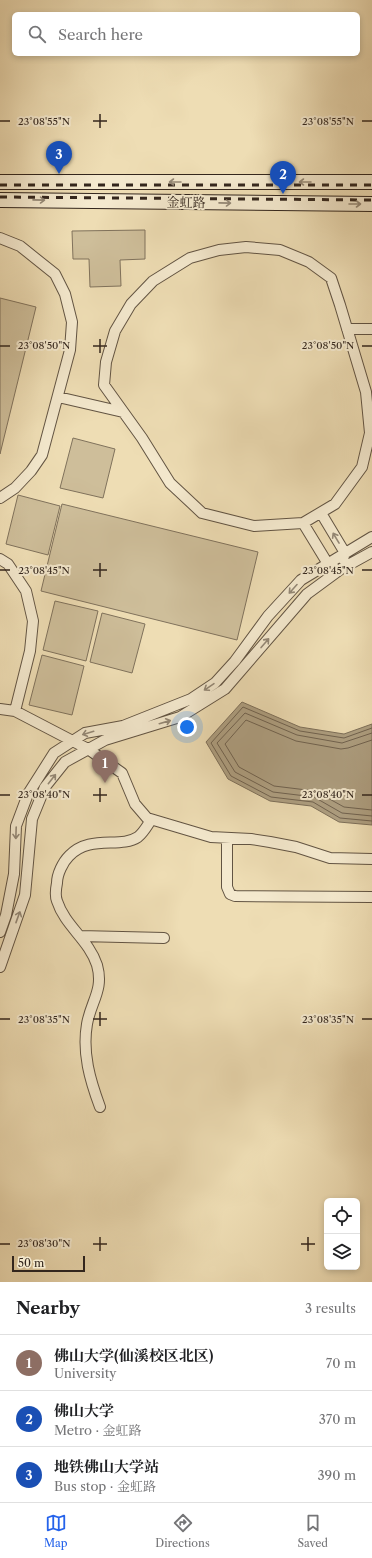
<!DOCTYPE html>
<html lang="en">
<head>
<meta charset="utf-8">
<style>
	:root { --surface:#fff; --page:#f6f6f6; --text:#202124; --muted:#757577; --line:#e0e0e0; --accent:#2563eb }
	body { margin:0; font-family:"Libre Caslon Text","Noto Serif SC",serif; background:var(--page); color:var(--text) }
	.controls { position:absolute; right:12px; bottom:12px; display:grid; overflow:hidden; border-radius:6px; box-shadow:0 2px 6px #0003 }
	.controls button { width:36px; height:36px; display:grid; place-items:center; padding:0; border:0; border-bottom:1px solid var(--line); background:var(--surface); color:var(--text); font:20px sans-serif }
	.scale { position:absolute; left:12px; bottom:10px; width:73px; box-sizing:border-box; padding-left:4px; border:2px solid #33261d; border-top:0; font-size:11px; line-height:14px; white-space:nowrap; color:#33261d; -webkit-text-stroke:3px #f4e9ce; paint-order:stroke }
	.you { position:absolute; left:187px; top:727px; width:14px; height:14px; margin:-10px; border:3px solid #fff; border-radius:50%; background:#1a73e8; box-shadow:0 0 0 6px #1a73e833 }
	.badge { display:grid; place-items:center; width:26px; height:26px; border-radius:50%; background:var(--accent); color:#fff; font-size:13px; font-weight:700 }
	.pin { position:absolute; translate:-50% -33px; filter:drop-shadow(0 1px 2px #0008) }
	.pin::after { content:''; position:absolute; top:21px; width:14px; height:12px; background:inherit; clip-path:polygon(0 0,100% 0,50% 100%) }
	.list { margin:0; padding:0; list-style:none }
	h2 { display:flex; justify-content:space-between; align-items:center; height:52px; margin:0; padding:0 16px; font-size:17px }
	h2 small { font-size:13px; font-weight:400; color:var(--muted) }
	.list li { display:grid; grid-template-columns:26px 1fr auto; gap:12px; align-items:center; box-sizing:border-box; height:56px; padding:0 16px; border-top:1px solid var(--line) }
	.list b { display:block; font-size:15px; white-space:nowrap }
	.list p { margin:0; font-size:13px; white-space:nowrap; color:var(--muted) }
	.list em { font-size:13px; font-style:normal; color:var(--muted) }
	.icon { flex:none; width:22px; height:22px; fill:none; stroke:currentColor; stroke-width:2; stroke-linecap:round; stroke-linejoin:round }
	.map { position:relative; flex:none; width:372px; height:1282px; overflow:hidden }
	.search { position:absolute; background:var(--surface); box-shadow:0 2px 6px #0003; left:12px; right:12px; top:12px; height:44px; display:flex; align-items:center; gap:10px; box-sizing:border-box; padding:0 14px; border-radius:6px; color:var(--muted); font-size:15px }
	.sheet { height:220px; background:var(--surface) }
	nav { display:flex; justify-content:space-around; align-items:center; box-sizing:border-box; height:56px; border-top:1px solid var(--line); background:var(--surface); font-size:11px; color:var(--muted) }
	nav a { display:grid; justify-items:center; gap:2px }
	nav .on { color:var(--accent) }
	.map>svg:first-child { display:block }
	.green { fill:#cebe9a; stroke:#80725c }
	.water { fill:#ae9f81; stroke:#7d6f59 }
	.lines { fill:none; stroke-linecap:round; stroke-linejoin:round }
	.shore { stroke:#70624f; stroke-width:1 }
	.street-casing { stroke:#625443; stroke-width:12 }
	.secondary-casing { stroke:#33261d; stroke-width:16 }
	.street { stroke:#f4e9ce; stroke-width:10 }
	.secondary { stroke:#f4e9ce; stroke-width:14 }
	.rail { stroke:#33261d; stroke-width:3; stroke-dasharray:7 7; stroke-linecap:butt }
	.oneway { stroke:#948876 }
	.ticks { fill:none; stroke:#33261d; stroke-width:1.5 }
	.labels { text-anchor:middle; stroke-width:4; stroke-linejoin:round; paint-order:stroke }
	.street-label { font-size:13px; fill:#33261d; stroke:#f4e9ce }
	.ticks-label { font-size:10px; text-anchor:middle; fill:#33261d; stroke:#f4e9ce; stroke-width:4; stroke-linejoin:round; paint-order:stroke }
</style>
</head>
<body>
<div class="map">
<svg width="372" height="1282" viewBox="0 0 372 1282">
	<rect width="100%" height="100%" fill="#eeddb4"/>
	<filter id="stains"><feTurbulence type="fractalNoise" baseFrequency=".005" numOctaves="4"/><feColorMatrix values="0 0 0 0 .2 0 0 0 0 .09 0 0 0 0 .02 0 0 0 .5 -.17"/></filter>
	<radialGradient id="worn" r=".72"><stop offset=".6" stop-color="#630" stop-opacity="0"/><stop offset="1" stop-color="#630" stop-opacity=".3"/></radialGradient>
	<path class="green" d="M145 230V259L120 260 121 286 90 287 89 259H73L72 231Z
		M0 298 36 307 0 454Z
		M73 438 115 449 103 498 60 488Z
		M18 495 60 506 48 555 6 544Z
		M62 504 258 552 237 640 41 591Z
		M55 601 98 611 86 661 43 650Z
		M102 613 145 624 132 673 90 662Z
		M42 655 84 666 72 715 29 705Z"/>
	<path class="water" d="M242 702 300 727 344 734 372 724V825L339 822 311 806 270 801 228 779 206 742Z"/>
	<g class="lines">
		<path class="shore" d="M372 728 344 738 300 731 243 707 211 743 231 776 271 797 313 802 340 818 372 821
			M372 733 342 743 297 735 245 713 217 743 235 772 273 792 314 797 342 813 372 816
			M372 740 348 748 341 749 296 741 246 720 225 744 239 767 274 786 315 791 344 807 372 810"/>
		<g class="street-casing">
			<path id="street" d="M0 238 20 246 55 274 65 294 72 322 70 350 42 455 31 471 15 488 0 498
				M246 247 280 250 309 262 331 278 340 305 366 392 370 433 362 467 335 504 303 523 254 526 202 513 170 483 142 438 104 385 106 362 115 331 131 304 153 281 190 258 219 250Z
				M347 329H372
				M58 397 123 412
				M321 513 345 553 343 559
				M303 523 328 564 333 566
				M0 559 8 564 26 591 33 621 30 651 15 711
				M0 709 15 711 88 749 122 773 135 804 147 818 211 837 251 839 270 842 296 847 330 858 372 859
				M227 838V887L230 894 235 896 372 897
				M0 932 6 915 14 874 16 826 28 794 54 753 85 733 123 726 191 699 215 683 235 661 268 616 301 580 372 537
				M80 936 164 938
				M0 967 25 895 32 819 45 787 65 762 105 740 180 717 225 689 307 594 341 569 372 552
				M100 1107C90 1080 82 1053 87 1024 91 1001 104 990 97 965 89 940 65 926 57 901 55 896 56 888 57 883 57 874 63 862 69 856 90 834 120 849 138 837 144 832 147 826 151 820"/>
		</g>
		<g class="secondary-casing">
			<path id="secondary" d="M0 182H372
				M0 200 372 204"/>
		</g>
		<use href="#street" class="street"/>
		<use href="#secondary" class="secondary"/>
		<path class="rail" d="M0 185H372
			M0 197 372 200"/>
	</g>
	<defs><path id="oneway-shaft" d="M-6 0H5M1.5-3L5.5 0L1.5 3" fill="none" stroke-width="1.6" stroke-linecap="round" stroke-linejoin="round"/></defs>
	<g class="oneway">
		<use href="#oneway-shaft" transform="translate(175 182) rotate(180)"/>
		<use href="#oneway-shaft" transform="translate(305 182) rotate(-180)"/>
		<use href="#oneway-shaft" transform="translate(39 200) rotate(1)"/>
		<use href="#oneway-shaft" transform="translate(225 203) rotate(1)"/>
		<use href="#oneway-shaft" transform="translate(355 204)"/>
		<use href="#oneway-shaft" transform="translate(336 538) rotate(-121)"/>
		<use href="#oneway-shaft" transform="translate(293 589) rotate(132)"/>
		<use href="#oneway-shaft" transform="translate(265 643) rotate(-49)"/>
		<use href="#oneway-shaft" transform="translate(209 687) rotate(146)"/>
		<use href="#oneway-shaft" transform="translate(165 722) rotate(-16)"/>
		<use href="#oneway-shaft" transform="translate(88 733) rotate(163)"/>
		<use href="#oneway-shaft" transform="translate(52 779) rotate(-52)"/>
		<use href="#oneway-shaft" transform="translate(16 833) rotate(92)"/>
		<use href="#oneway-shaft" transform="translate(18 917) rotate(-70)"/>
	</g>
	<path class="ticks" d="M100 114V128M0 121H10M93 121H107M362 121H372M100 339V353M0 346H10M93 346H107M362 346H372M100 563V577M0 570H10M93 570H107M362 570H372M100 788V802M0 795H10M93 795H107M362 795H372M100 1012V1026M0 1019H10M93 1019H107M362 1019H372M100 1237V1251M308 1237V1251M0 1244H10M93 1244H107M301 1244H315"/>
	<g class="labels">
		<g class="street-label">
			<text transform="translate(186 202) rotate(1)" y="5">金虹路</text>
		</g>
	</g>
	<g class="ticks-label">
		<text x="44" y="125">23°08'55"N</text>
		<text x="328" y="125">23°08'55"N</text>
		<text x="44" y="349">23°08'50"N</text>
		<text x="328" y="349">23°08'50"N</text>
		<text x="44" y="574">23°08'45"N</text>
		<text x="328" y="574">23°08'45"N</text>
		<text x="44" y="798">23°08'40"N</text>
		<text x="328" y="798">23°08'40"N</text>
		<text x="44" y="1023">23°08'35"N</text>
		<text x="328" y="1023">23°08'35"N</text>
		<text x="44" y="1247">23°08'30"N</text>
	</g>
	<rect width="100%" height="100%" filter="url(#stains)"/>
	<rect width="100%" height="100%" fill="url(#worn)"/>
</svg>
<div class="controls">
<button><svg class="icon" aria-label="locate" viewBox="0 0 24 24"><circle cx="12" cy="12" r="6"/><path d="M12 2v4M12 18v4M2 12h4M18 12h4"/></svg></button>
<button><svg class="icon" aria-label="layers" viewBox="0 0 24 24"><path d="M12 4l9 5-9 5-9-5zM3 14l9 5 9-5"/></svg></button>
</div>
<div class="scale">50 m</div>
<div class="you"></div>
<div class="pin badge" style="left:105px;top:783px;background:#8d6e63">1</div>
<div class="pin badge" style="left:283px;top:194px;background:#1a4fb4">2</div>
<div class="pin badge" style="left:59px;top:174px;background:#1a4fb4">3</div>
<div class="search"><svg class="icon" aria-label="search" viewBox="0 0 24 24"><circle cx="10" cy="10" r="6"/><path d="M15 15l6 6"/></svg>Search here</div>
</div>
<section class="sheet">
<h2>Nearby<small>3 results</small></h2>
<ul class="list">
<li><span class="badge" style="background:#8d6e63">1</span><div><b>佛山大学(仙溪校区北区)</b><p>University</p></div><em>70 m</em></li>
<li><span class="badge" style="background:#1a4fb4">2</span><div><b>佛山大学</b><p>Metro · 金虹路</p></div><em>370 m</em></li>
<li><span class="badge" style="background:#1a4fb4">3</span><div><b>地铁佛山大学站</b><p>Bus stop · 金虹路</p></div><em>390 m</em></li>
</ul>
</section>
<nav>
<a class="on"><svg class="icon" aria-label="map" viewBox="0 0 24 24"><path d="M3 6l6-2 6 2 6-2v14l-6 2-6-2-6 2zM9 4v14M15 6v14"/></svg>Map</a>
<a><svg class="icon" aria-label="directions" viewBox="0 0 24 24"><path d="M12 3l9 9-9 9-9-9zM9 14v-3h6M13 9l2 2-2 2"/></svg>Directions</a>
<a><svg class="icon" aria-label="saved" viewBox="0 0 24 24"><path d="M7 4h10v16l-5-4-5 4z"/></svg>Saved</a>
</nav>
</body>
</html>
